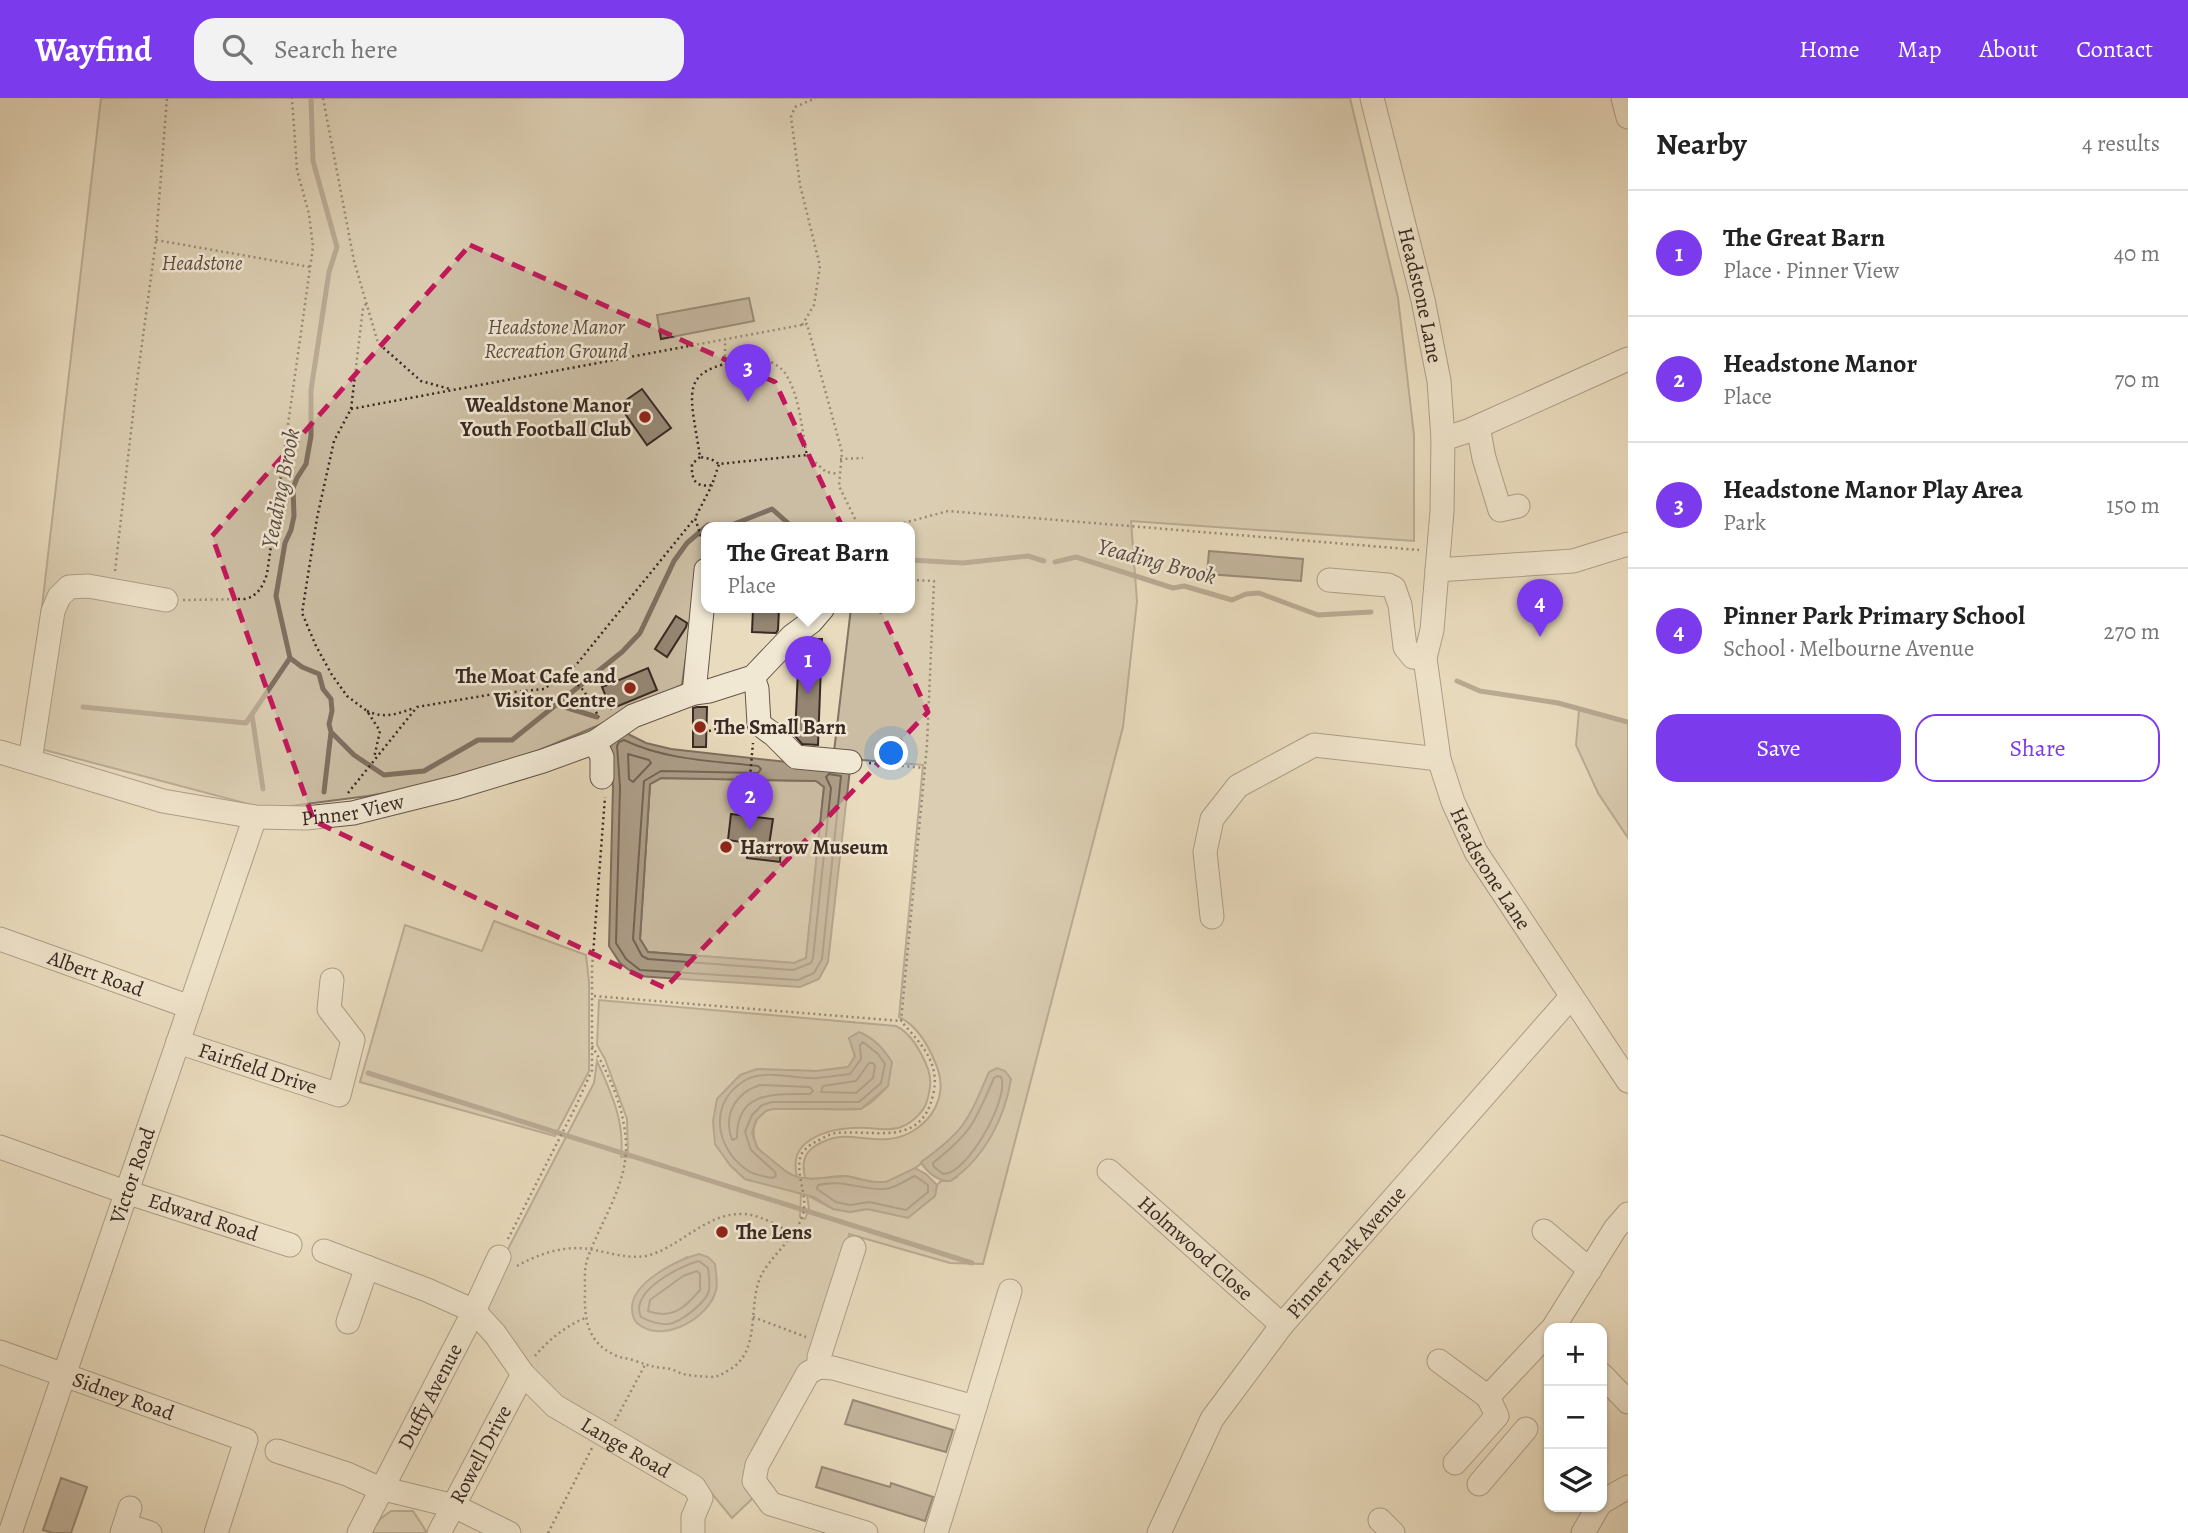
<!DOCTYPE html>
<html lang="en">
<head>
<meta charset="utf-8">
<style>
	:root { --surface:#fff; --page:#f2f2f2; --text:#222; --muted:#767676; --line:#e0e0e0; --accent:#7c3aed }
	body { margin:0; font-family:Alegreya,serif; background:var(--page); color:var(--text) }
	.controls { position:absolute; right:21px; bottom:21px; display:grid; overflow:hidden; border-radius:14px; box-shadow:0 2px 5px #0004 }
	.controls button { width:63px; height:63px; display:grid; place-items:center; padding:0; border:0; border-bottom:2px solid var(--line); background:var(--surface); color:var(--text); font:35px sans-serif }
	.you { position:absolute; left:892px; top:656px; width:24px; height:24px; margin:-18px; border:5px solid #fff; border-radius:50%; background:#1a73e8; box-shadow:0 0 0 10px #1a73e833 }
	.badge { display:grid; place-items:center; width:46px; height:46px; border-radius:50%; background:var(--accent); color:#fff; font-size:23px; font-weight:700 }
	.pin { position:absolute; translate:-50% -58px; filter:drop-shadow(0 2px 4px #0008) }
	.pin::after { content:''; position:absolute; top:37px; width:24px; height:21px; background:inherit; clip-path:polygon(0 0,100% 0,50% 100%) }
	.popup { position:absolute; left:701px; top:424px; width:214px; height:91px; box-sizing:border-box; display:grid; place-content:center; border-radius:14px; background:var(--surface); filter:drop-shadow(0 2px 5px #0005); font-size:23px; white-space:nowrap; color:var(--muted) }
	.popup b { font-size:26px; color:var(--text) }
	.popup::after { content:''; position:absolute; left:50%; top:100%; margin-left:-14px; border:14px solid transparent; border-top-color:var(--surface) }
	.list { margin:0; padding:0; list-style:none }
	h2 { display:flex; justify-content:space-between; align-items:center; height:91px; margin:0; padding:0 28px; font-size:30px }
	h2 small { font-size:23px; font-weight:400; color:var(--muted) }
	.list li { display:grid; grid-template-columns:46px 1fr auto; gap:21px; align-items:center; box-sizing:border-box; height:126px; padding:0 28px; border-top:2px solid var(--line) }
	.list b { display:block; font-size:26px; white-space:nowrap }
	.list p { margin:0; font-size:23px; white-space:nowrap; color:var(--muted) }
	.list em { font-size:23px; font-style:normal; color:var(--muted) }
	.actions { display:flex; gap:14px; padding:21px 28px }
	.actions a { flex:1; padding:16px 0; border:2px solid var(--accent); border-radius:21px; text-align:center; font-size:24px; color:var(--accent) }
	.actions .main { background:var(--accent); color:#fff }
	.icon { flex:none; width:38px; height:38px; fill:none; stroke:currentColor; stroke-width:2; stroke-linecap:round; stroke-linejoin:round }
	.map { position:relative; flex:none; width:1628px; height:1435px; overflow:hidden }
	header { display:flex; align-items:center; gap:42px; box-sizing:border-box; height:98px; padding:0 35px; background:var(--accent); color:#fff }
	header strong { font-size:33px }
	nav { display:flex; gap:38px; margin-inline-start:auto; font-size:24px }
	.search { width:490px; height:63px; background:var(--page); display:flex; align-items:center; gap:18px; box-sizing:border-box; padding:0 24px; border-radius:21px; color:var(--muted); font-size:26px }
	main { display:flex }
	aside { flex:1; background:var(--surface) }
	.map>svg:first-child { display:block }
	.green { fill:#cbbda3; stroke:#827363; stroke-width:2; fill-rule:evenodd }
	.water { fill:#ad9e89; stroke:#7f6f60; stroke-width:2; fill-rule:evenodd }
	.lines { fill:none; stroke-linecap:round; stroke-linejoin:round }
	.shore { stroke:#736456; stroke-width:2 }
	.stream { stroke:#7f6f60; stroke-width:5 }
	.building { fill:#958673; stroke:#392923; stroke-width:2 }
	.minor-casing { stroke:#65564a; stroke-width:25 }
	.path { stroke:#392923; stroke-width:2.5; stroke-dasharray:2 3.5; stroke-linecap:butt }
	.minor { stroke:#f1e8d4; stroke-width:23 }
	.marked { fill:none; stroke:#c2185b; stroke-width:5; stroke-dasharray:14 9; stroke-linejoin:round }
	.poi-dot { fill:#8f2418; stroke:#f1e8d4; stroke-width:2.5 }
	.labels { text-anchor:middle; stroke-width:5; stroke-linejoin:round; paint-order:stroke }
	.park-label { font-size:21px; font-style:italic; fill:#5e4e43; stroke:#f1e8d4 }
	.street-label { font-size:21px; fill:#392923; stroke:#f1e8d4 }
	.poi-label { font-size:21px; font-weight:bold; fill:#392923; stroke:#f1e8d4; text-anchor:start }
	.water-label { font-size:23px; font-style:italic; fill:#5c4c42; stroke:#f1e8d4 }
</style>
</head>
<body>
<header>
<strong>Wayfind</strong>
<div class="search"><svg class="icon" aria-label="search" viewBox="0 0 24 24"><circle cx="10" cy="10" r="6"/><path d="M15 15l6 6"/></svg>Search here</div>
<nav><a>Home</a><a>Map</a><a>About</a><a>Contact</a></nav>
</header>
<main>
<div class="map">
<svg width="1628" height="1435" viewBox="0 0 1628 1435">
	<rect width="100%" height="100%" fill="#e9dbbd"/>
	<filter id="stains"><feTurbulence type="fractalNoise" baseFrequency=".00286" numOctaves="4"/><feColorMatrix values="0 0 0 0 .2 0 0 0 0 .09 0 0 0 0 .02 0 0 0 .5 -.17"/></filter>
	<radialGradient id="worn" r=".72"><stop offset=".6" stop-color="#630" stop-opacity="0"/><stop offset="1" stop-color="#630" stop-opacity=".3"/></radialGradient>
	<path class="green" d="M101 0H1350L1398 200 1414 337V443L1131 423 1137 503 1123 629 983 1166 950 1165 849 1136 846 1159 815 1250 753 1400 732 1420 699 1380 562 1306 485 1216 509 1149 594 985 597 963C611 995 625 1023 621 1059H628L627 1021 605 961 597 947 599 902 896 928C911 935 922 955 928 971 932 982 930 992 927 1003 924 1014 912 1025 901 1029 891 1033 878 1031 868 1030 847 1029 824 1031 806 1045 795 1054 794 1065 797 1079 786 1075 760 1057 756 1046 751 1034 754 1020 766 1013 779 1006 839 1014 858 1011 869 1009 880 996 888 988L849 940 855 958 849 969 817 973 757 971 740 977 717 1001 715 1046 730 1067 745 1081 801 1095 800 1119 805 1121 809 1111 807 1097 833 1111 850 1114 867 1111 908 1119 935 1098 937 1087 941 1083H950L957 1079 984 986C979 999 974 1013 966 1025 955 1042 905 1082 885 1084 870 1086 857 1078 842 1078 830 1078 817 1083 805 1080 802 1066 803 1056 815 1048 843 1031 859 1043 888 1041 907 1040 926 1027 935 1010 943 994 942 980 935 964 928 947 916 927 899 919L923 667 850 661 834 654 851 510H910V430H706V478L696 487 682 587 597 628 535 654 424 688 368 698 267 711 26 647ZM687 1159 713 1201 692 1222 663 1173Z
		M1579 612 1628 624V740L1598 695 1576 647Z
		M661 680 817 683 824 689 806 860 794 865 648 854 640 841 650 686Z
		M494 823 586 857 589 884V973L555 1038 360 984 405 827 482 853Z
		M391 1413H413L426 1433 424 1435H371L380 1421Z"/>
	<path class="water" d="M624 634 646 645 671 651 850 671 828 864 819 881 800 889 637 878 620 865 609 848 613 689 610 647ZM661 680 816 683 824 689 806 860 794 865 648 854 640 841 650 686Z
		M859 934C874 940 883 950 892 964L888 988 861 1011H772L766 1013 756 1022 752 1035 757 1050 788 1075 797 1079 811 1081 846 1078 872 1084H886L915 1070 926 1076 937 1087 935 1098 908 1120 867 1111 850 1114 833 1111 814 1099 745 1081 730 1067 715 1046 713 1023 717 1001 740 977 757 971 817 973 848 969 855 958 849 940Z
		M997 970 1005 973 1011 981C1005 1020 984 1061 950 1083 938 1083 927 1075 921 1064 966 1032 968 1022 989 974Z
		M699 1156 708 1159 715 1166C716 1177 719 1189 714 1198 703 1223 661 1246 637 1225 633 1221 632 1216 632 1210 632 1184 677 1162 699 1156Z"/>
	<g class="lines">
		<path class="shore" d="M624 642C665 662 713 663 758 668L761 671 758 675 661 673 644 683 633 841 642 858 648 861 793 872 811 865 813 860 831 690 826 679 829 676 841 678 822 861 814 875 798 882 640 872 626 861 616 845 620 689 617 648 619 644Z
			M628 656 649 662 651 665 633 684 629 681Z
			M863 944 878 956 885 966 881 985 859 1004H772L762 1007 752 1017 745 1034 751 1052 775 1074 776 1078 772 1080C764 1078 753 1077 747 1072 715 1050 708 1005 744 983 764 970 796 982 818 980 829 979 840 977 850 976L861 961 860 947Z
			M869 965H873L875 968 873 980 856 995 821 994 823 988 856 983Z
			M997 978 1001 979C1010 1000 967 1077 943 1076L934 1069 933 1065C973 1033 974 1025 994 980Z
			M760 987 810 989 813 993 810 996C776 996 736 992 737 1040L732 1042C723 1017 735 995 760 987Z
			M915 1078 928 1087V1094L906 1112 869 1104 850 1107 836 1104 817 1091 818 1087C843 1081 861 1092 884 1091 895 1091 905 1082 915 1078Z
			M699 1163 708 1170C709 1177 710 1185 709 1192 707 1204 680 1225 668 1226 660 1227 648 1223 641 1219 629 1194 679 1168 699 1163Z
			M697 1173 700 1176V1192C685 1210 671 1222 648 1213L650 1202 683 1178Z"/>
		<path class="stream" d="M311 0 313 63 337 149 329 174 311 292V338L306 366 297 380 293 390 294 418 291 432 285 445 276 498 290 560 302 569 319 576 323 591 331 601 332 613 329 626 331 634 354 657 384 677 424 673 478 642H512L622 554 640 535 674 463 687 445 708 427 729 428 772 411 789 426 801 430
			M910 462 963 465 1028 458 1044 463
			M1055 464 1076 459 1173 490 1184 488 1232 502 1246 496 1259 495 1318 517 1371 514
			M1457 583 1480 593 1558 605 1628 624
			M558 607 597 619
			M83 609 246 625 290 560
			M252 617 263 691
			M324 694 331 634
			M368 975 972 1165"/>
	</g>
	<path class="building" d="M749 200 754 223 661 241 657 217Z
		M642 291 671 330 647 347 619 307Z
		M1209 453 1303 461 1301 483 1207 476Z
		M753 511H779L778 532 776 535 752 534Z
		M676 518 687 525 686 529 667 559 655 551Z
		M812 541H822L818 647 802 646 795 638 799 551Z
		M648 570 657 592 611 611 602 589Z
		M697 609H707L706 649H693V610Z
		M731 716 773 721 769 747 781 749 780 764 747 760 748 745 728 742Z
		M853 1302 953 1332 946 1354 845 1326Z
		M822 1369 890 1389 891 1385 933 1399 925 1423 816 1389Z
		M61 1380 87 1389 71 1435H53L43 1432Z"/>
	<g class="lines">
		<g class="minor-casing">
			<g id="minor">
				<path id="s1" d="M1372 0 1423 202 1439 283 1443 341 1442 413 1432 532 1425 560 1439 661 1453 704 1476 754 1628 983"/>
				<path d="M1623 0 1628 19"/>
				<path d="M1478 329 1484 360 1500 412 1518 408"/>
				<path d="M1443 341 1468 333 1628 261"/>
				<path d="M1437 472 1573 463 1628 446"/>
				<path d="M1329 482 1388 487 1394 490 1400 507 1405 549 1413 559 1425 560"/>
				<path d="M753 579 757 591 759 626 774 637 796 659 850 664"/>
				<path d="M694 595 706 472"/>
				<path d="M595 644 602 659V679"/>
				<path id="s2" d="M0 654 163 703 255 719 306 720 353 715 457 689 543 663 595 644 633 618 694 595 709 593 753 579 792 538 811 524 823 510"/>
				<path d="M30 663 53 513 59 499 69 489 88 488 166 502"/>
				<path d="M1212 819 1205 754 1212 721 1238 688 1314 647 1439 661"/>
				<path id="s3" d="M0 841 190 909"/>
				<path id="s4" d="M178 944 339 997 353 942 329 911 332 882"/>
				<path id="s5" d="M0 1049 117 1091 290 1147"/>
				<path id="s6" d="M1109 1073 1282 1227"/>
				<path d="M1544 1133 1590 1172"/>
				<path d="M854 1150 819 1259V1269L808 1275 757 1367 754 1383 771 1406 866 1435"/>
				<path id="s7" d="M324 1153 427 1192 474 1213 495 1236 523 1276 555 1308 694 1389 701 1400 693 1419V1435"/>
				<path d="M348 1224 367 1169"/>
				<path d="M1553 1230 1615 1131 1628 1116"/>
				<path id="s8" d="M0 1254 246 1342 216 1435"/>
				<path d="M1439 1263 1488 1299 1549 1234"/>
				<path d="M819 1269 833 1270 975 1309 936 1435"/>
				<path d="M1602 1277 1628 1304"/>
				<path d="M975 1309 1010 1193"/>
				<path d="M277 1353 347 1376 376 1389 454 1408 509 1435"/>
				<path d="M1455 1365 1497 1318 1488 1299"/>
				<path d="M1479 1386 1526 1331"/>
				<path d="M1602 1404 1628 1389"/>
				<path d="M1380 1422 1393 1435"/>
				<path d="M125 1427 150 1435"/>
				<path id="s9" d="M10 1435 255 719"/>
				<path d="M122 1435 130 1410"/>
				<path id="s10" d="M359 1435 474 1213 499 1159"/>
				<path id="s11" d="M439 1435 523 1276"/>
				<path id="s12" d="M1159 1435 1212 1321 1282 1227 1571 899"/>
				<path d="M1583 1435 1598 1409"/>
			</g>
		</g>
		<path class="path" d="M323 0 354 163 378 245 421 283 450 291
			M156 142 310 169
			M366 206 363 210 351 311 334 343 317 420 302 515 316 548 332 577 347 598 367 613 380 633 374 660
			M802 227 814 207 820 168 800 87 791 19 795 9 816 0
			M761 260C772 264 783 269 788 280 800 302 802 333 807 357L719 366 711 361 700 359C689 286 676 270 761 260Z
			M725 264V242
			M351 311 807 226 842 354 839 388 858 427 885 430 948 413 1419 452
			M807 357 826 374 839 376
			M700 359 692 366C691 381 695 390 712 387L719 366
			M840 361 863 360
			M706 454 695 420 712 387
			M115 473 136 290 156 142 167 0
			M183 502 245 501C258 498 263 488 267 476L313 149 309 116 297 72 292 0
			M566 575 584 593 599 619
			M367 613C385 621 397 616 414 610
			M709 633 728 628 740 629
			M869 665 925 670
			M348 695 417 609 494 596 544 591 576 567 695 420
			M747 712 753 645
			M594 898 901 923 927 647 934 483 910 482
			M592 948C610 977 625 1012 626 1047 627 1088 600 1124 587 1162 584 1172 585 1183 585 1193 584 1219 587 1244 613 1256 619 1260 626 1260 633 1262 644 1266 652 1269 663 1270 671 1270 677 1274 683 1276 692 1278 701 1278 710 1279 718 1279 722 1276 729 1272 761 1254 748 1209 760 1180 770 1158 793 1143 802 1119 810 1099 794 1077 801 1057 804 1051 811 1046 817 1043 823 1040 829 1036 836 1035 874 1031 921 1050 933 997 941 965 921 946 901 923
			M508 1141 575 1010 592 972V870L605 699
			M517 1168C540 1155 567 1146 594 1152 611 1155 628 1161 646 1158 680 1150 706 1114 744 1116 761 1117 778 1128 793 1136
			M753 1219 806 1239
			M535 1258C548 1242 566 1228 585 1220
			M615 1323 645 1267
			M548 1435 592 1350"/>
		<use href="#minor" class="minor"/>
	</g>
	<path d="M0 0H1628V1435H0ZM470 147 775 284 928 614 665 890 314 723 212 438Z" fill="#e9dbbd" fill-opacity=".55" fill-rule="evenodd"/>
	<path class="marked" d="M470 147 775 284 928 614 665 890 314 723 212 438Z"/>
	<g class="poi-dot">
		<circle cx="645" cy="319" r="7"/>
		<circle cx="630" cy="590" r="7"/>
		<circle cx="700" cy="629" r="7"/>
		<circle cx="726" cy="749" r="7"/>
		<circle cx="722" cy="1134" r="7"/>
	</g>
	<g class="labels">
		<g class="park-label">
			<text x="202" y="172">Headstone</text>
			<text x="556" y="236">Headstone Manor<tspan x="556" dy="24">Recreation Ground</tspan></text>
		</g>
		<g class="street-label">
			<text dy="7" stroke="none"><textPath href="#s1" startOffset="203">Headstone Lane</textPath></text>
			<text dy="7" stroke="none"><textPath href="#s2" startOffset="362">Pinner View</textPath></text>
			<text dy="7" stroke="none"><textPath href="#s1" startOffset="793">Headstone Lane</textPath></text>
			<text dy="7" stroke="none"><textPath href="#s3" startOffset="102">Albert Road</textPath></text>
			<text dy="7" stroke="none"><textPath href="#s4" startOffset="84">Fairfield Drive</textPath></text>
			<text dy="7" stroke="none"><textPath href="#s9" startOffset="378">Victor Road</textPath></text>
			<text dy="7" stroke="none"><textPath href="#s5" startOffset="215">Edward Road</textPath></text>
			<text dy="7" stroke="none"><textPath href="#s6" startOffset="116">Holmwood Close</textPath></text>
			<text dy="7" stroke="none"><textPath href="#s12" startOffset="340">Pinner Park Avenue</textPath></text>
			<text dy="7" stroke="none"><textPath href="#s8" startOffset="131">Sidney Road</textPath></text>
			<text dy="7" stroke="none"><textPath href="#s10" startOffset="154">Duffy Avenue</textPath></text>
			<text dy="7" stroke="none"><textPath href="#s7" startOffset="369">Lange Road</textPath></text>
			<text dy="7" stroke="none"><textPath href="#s11" startOffset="89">Rowell Drive</textPath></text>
		</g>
		<g class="poi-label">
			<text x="631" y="314" text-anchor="end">Wealdstone Manor<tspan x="631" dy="24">Youth Football Club</tspan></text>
			<text x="616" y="585" text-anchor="end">The Moat Cafe and<tspan x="616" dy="24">Visitor Centre</tspan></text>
			<text x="714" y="636">The Small Barn</text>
			<text x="740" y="756">Harrow Museum</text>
			<text x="736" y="1141">The Lens</text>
		</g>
		<g class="water-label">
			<text transform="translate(280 390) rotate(-79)" y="8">Yeading Brook</text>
			<text transform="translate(1157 463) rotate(15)" y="8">Yeading Brook</text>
		</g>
	</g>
	<rect width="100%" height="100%" filter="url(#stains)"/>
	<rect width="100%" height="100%" fill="url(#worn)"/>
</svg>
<div class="controls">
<button>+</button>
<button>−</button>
<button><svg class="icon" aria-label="layers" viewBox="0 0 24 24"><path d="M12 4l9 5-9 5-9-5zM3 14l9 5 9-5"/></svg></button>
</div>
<div class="you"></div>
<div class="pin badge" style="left:808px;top:596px">1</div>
<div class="popup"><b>The Great Barn</b>Place</div>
<div class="pin badge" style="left:750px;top:732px">2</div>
<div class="pin badge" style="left:748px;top:304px">3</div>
<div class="pin badge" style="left:1540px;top:539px">4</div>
</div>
<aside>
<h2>Nearby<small>4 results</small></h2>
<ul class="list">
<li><span class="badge">1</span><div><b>The Great Barn</b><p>Place · Pinner View</p></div><em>40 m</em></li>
<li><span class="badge">2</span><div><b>Headstone Manor</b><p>Place</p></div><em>70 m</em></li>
<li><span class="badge">3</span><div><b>Headstone Manor Play Area</b><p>Park</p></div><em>150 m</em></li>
<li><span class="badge">4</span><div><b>Pinner Park Primary School</b><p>School · Melbourne Avenue</p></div><em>270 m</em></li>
</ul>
<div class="actions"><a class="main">Save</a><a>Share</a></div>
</aside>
</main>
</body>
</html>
